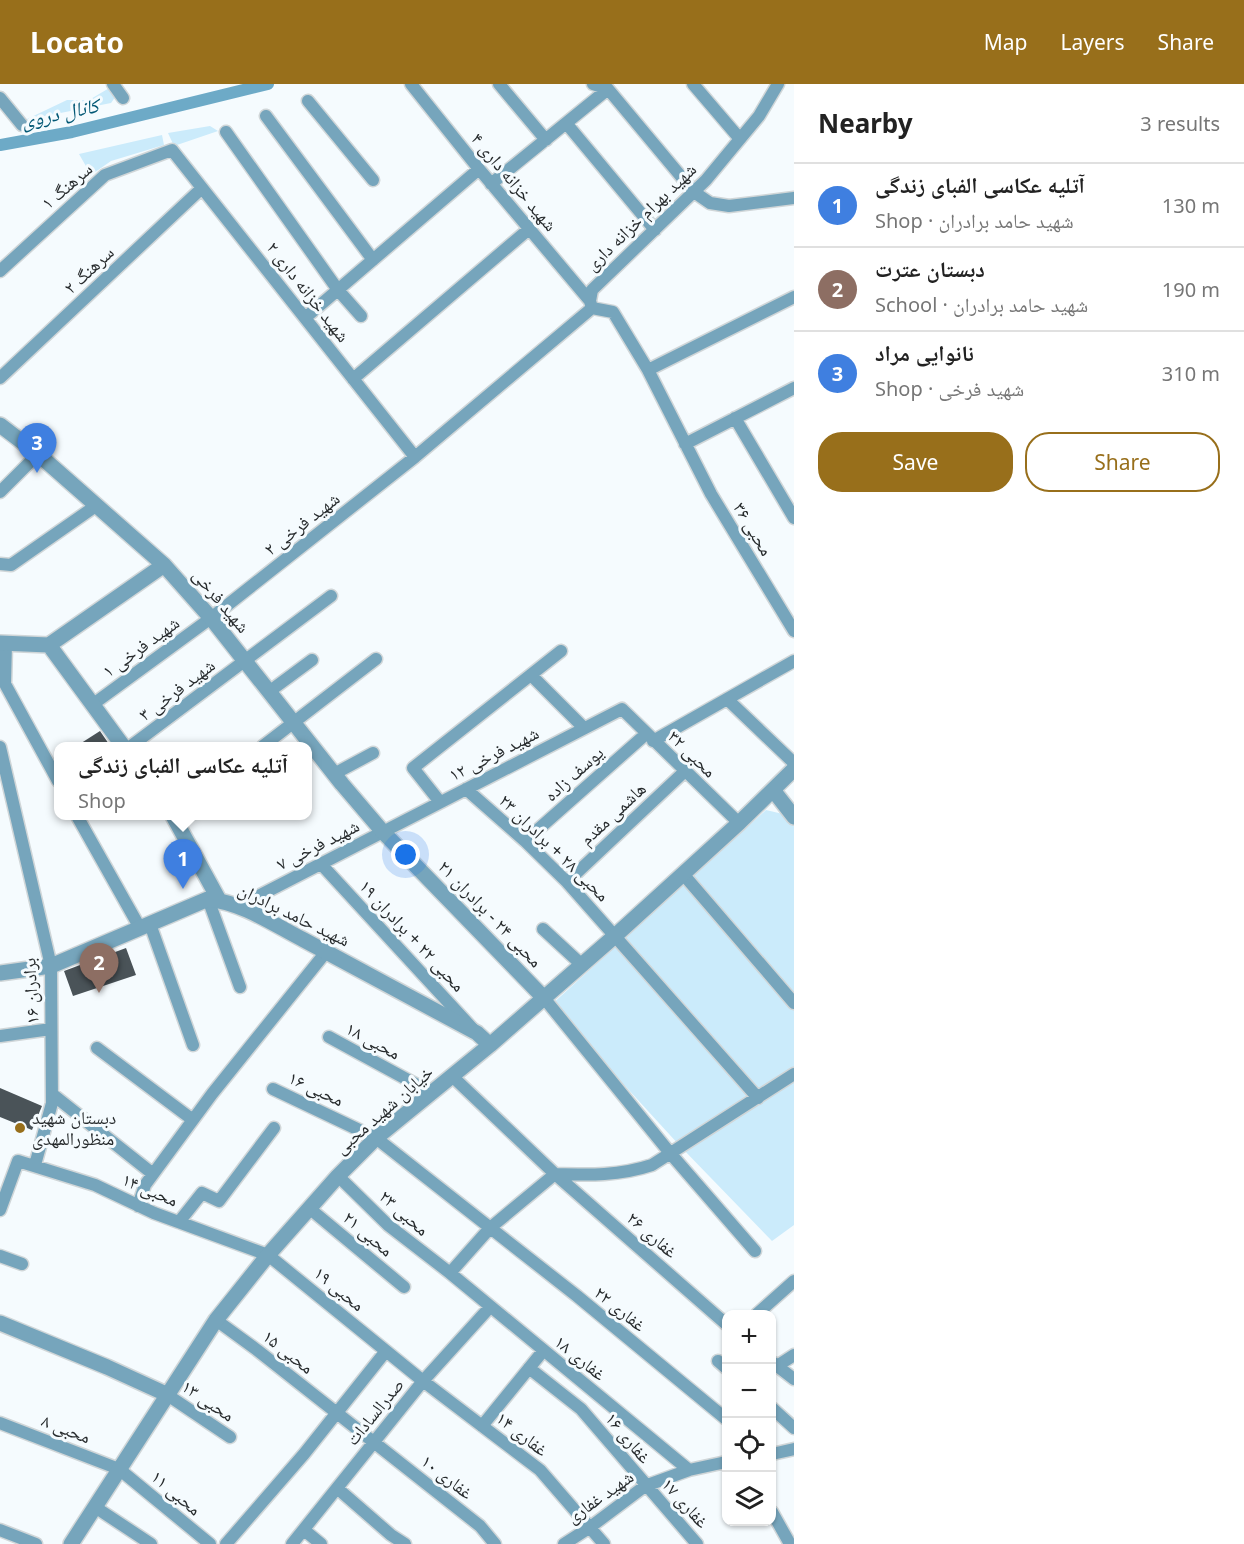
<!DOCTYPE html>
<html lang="en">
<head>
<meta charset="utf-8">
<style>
	:root { --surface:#fff; --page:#f2f2f2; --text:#222; --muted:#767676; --line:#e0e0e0; --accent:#986f1b }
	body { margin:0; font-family:"Noto Sans","Noto Naskh Arabic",sans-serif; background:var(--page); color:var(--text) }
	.controls { position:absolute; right:18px; bottom:18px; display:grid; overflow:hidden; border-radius:12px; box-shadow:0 2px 4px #0004 }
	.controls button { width:54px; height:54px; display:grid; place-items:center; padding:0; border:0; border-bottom:2px solid var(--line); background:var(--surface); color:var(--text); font:30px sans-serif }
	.you { position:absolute; left:406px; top:771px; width:21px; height:21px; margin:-15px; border:4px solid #fff; border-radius:50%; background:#1a73e8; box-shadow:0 0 0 9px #1a73e833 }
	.badge { display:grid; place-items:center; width:39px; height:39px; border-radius:50%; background:var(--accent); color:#fff; font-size:20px; font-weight:700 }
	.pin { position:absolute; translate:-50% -50px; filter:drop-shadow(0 2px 3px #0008) }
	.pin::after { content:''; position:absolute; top:32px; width:21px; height:18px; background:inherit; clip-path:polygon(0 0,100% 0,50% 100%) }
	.popup { position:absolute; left:54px; top:658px; width:258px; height:78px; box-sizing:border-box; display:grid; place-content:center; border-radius:12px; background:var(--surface); filter:drop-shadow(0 2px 4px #0005); font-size:20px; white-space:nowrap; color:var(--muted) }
	.popup b { font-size:22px; color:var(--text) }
	.popup::after { content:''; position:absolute; left:50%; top:100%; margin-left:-12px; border:12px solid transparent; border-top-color:var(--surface) }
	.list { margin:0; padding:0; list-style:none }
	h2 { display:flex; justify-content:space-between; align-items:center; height:78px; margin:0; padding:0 24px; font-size:26px }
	h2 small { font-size:20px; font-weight:400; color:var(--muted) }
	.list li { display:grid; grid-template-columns:39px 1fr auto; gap:18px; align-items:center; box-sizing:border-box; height:84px; padding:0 24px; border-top:2px solid var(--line) }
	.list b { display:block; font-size:22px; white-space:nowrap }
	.list p { margin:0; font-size:20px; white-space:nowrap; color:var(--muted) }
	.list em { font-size:20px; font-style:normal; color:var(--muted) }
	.actions { display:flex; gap:12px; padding:18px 24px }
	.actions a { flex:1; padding:14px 0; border:2px solid var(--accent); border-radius:24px; text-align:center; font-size:21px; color:var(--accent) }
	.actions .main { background:var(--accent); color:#fff }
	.icon { flex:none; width:33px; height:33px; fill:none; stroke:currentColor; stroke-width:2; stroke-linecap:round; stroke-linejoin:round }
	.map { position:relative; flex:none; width:794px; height:1460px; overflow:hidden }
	header { display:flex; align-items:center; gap:36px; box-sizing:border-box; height:84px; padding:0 30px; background:var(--accent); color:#fff }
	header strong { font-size:28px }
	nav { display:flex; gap:33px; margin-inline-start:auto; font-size:21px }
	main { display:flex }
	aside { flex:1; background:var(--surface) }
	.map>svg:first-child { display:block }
	.green { fill:#cbebfb }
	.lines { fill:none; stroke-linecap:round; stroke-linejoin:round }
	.canal { stroke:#6daac7; stroke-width:12 }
	.building { fill:#4a5358 }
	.minor-casing { stroke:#d0d6d8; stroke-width:15 }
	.tertiary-casing { stroke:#d0d6d8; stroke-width:18 }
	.minor { stroke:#76a5bc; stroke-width:12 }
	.tertiary { stroke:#76a5bc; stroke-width:15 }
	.poi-dot { fill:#986f1b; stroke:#f5fbfe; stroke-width:2 }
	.labels { text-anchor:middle; stroke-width:6; stroke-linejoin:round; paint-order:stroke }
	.street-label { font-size:18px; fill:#272b2d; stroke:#f5fbfe }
	.poi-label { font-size:18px; fill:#272b2d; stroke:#f5fbfe; text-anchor:start }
	.water-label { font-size:20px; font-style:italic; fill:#035875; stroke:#f5fbfe }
</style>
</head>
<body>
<header>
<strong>Locato</strong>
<nav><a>Map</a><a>Layers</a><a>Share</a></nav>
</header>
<main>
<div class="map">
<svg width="794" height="1460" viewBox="0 0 794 1460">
	<rect width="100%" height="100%" fill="#f5fbfe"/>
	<path class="green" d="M111 3 116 12 111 19 25 36 67 16H89Z
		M210 42 218 47 174 62 168 49Z
		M162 51 164 61 111 77 91 91 79 70Z
		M766 726 787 731 794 741V1141L772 1157 680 1062 551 921Z"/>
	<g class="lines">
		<path class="canal" d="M0 61 72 48 268 0"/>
	</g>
	<path class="building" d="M100 647 111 663H75Z
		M126 864 136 891 73 912 64 887Z
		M0 1004 42 1022 32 1046 0 1033Z"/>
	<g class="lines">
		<g class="minor-casing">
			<path id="minor" d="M113 0 123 14
				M411 0 479 85 590 217
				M499 0 546 56
				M593 0 608 5 694 108 710 119 729 122 794 114
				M693 0 740 55
				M0 14 22 41
				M308 17 373 96
				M266 32 373 176
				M566 39 655 146
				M226 48 338 206 361 232
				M491 100 608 5
				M0 187 105 91 172 66 415 373
				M592 224 613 228 648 286 711 410 794 547
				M305 234 479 85
				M648 286 794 213
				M0 294 202 104
				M353 295 529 145
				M735 334 794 434
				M685 360 794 304
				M0 408 38 370
				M0 480 11 481 97 421
				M6 559 5 600 58 697
				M531 591 584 644
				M270 607 312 576
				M727 615 794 679
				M92 621 211 534 415 373 592 224 590 217 592 206 706 96 759 32 778 0
				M653 657 794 577
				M131 662 331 512
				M263 662 376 575
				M0 663 51 882 52 1019 35 1081
				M334 690 373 669
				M466 705 525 757 567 798 758 1014
				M440 718 413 684 561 567
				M77 732 140 844
				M525 757 646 650
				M321 780 472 944
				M683 790 794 919
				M567 798 684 688
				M208 815 240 903
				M239 822 622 625 739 739
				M150 840 193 961
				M543 845 582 881
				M544 914 670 1069 755 1167
				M0 952 51 945
				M329 953 432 1009
				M97 964 193 1036
				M452 992 555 1090 726 1240
				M273 1005 376 1054 577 1212 726 1335
				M52 1010 153 1090
				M338 1092 388 1141 450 1189 689 1386
				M138 1122 145 1101 212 1010 326 868
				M309 1124 404 1203
				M0 1126 18 1077 95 1101 154 1129 268 1171 423 1297 540 1386 604 1460
				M179 1138 202 1109 219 1117 274 1044
				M0 1172 22 1180
				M450 1189 490 1144 555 1090C589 1091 619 1092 652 1081L794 990
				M757 1230 794 1197
				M216 1236 257 1266 480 1442 495 1460
				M718 1277 726 1284
				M772 1278 794 1295
				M777 1282 794 1271
				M529 1284 581 1325 697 1460
				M166 1310 230 1353
				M772 1324 794 1344
				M0 1339 119 1385 210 1460
				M482 1342 543 1267
				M772 1370 794 1365
				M337 1404 391 1451 405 1460
				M95 1423 151 1460
				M772 1428 790 1460
				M0 1446 36 1460
				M304 1446 321 1460
				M226 1460 304 1370 386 1267
				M292 1460 423 1297 490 1223
				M564 1460 589 1444 645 1402 689 1386 726 1378"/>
		</g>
		<g class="tertiary-casing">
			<path id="tertiary" d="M0 341 38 370 164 481 211 534 342 700 383 748 544 914
				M0 559 49 561 164 481
				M49 561 123 662
				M773 706 794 733
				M173 732 219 816
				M0 889 51 882 208 815C243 819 273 840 304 856 362 887 419 918 477 949L490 961
				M0 1239 107 1283 166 1310
				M71 1460 216 1236 268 1171 338 1092 376 1054 490 961 616 851 739 739 794 685"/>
		</g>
		<use href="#minor" class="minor"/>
		<use href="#tertiary" class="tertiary"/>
	</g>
	<circle class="poi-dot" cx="20" cy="1044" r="6"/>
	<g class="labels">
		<g class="street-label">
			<text transform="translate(514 98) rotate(50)" y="6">شهید خزانه داری ۴</text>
			<text transform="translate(67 102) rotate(-41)" y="6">سرهنگ ۱</text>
			<text transform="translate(641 133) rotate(-44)" y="6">شهید بهرام خزانه داری</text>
			<text transform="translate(89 186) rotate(-43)" y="6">سرهنگ ۲</text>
			<text transform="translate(308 208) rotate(52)" y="6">شهید خزانه داری ۲</text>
			<text transform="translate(302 440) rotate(-38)" y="6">شهید فرخی ۲</text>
			<text transform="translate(753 445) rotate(59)" y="6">محبی ۳۶</text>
			<text transform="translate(221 517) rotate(50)" y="6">شهید فرخی</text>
			<text transform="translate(141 563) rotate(-36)" y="6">شهید فرخی ۱</text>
			<text transform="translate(177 606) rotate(-37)" y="6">شهید فرخی ۳</text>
			<text transform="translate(494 670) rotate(-27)" y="6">شهید فرخی ۱۲</text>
			<text transform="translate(692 670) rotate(44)" y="6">محبی ۳۲</text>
			<text transform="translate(574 690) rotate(-42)" y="6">یوسف زاده</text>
			<text transform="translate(613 730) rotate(-43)" y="6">هاشمی مقدم</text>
			<text transform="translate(318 761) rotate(-27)" y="6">شهید فرخی ۷</text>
			<text transform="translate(554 764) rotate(44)" y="6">محبی ۲۸ + برادران ۲۳</text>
			<text transform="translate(490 830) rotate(46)" y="6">محبی ۲۴ - برادران ۲۱</text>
			<text transform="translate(294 831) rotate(26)" y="6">شهید حامد برادران</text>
			<text transform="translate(412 852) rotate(47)" y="6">محبی ۲۲ + برادران ۱۹</text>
			<text transform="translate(31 907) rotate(-93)" y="6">برادران ۱۶</text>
			<text transform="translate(373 957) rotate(28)" y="6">محبی ۱۸</text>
			<text transform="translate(316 1005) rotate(25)" y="6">محبی ۱۶</text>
			<text transform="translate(384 1026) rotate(-41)" y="6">خیابان شهید محبی</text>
			<text transform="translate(150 1106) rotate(23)" y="6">محبی ۱۴</text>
			<text transform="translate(404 1129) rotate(41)" y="6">محبی ۲۳</text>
			<text transform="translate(368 1150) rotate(40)" y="6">محبی ۲۱</text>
			<text transform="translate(652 1151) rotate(41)" y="6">غفاری ۲۶</text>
			<text transform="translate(339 1205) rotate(39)" y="6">محبی ۱۹</text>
			<text transform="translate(620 1225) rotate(39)" y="6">غفاری ۲۲</text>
			<text transform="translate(288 1268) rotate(38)" y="6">محبی ۱۵</text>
			<text transform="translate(580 1274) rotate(39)" y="6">غفاری ۱۸</text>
			<text transform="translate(208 1317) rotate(34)" y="6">محبی ۱۳</text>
			<text transform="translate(375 1328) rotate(-51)" y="6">صدرالسادات</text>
			<text transform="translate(66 1345) rotate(21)" y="6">محبی ۸</text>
			<text transform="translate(522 1350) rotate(38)" y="6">غفاری ۱۴</text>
			<text transform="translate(628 1354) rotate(50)" y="6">غفاری ۱۶</text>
			<text transform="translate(447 1393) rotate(38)" y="6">غفاری ۱۰</text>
			<text transform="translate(176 1409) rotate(40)" y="6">محبی ۱۱</text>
			<text transform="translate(600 1413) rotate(-35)" y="6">شهید غفاری</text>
			<text transform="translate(685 1419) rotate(48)" y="6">غفاری ۱۷</text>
		</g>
		<g class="poi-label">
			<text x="32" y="1040">دبستان شهید<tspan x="32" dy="21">منظورالمهدی</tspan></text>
		</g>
		<g class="water-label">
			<text transform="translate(60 29) rotate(-12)" y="7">کانال دروی</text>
		</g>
	</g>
</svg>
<div class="controls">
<button>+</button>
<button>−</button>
<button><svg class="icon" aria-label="locate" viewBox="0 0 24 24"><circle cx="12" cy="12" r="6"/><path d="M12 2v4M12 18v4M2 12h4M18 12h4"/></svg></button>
<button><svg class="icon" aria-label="layers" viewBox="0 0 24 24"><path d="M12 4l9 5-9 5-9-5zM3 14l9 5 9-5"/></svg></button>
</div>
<div class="you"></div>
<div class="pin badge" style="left:183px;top:805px;background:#3f7fe0">1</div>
<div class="popup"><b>آتلیه عکاسی الفبای زندگی</b>Shop</div>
<div class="pin badge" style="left:99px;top:909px;background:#8d6e63">2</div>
<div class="pin badge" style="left:37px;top:389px;background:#3f7fe0">3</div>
</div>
<aside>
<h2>Nearby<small>3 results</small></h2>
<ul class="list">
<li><span class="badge" style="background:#3f7fe0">1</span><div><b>آتلیه عکاسی الفبای زندگی</b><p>Shop · شهید حامد برادران</p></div><em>130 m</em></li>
<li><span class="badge" style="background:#8d6e63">2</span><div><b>دبستان عترت</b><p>School · شهید حامد برادران</p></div><em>190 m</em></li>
<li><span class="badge" style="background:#3f7fe0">3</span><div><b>نانوایی مراد</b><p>Shop · شهید فرخی</p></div><em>310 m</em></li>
</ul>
<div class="actions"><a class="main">Save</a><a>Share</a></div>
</aside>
</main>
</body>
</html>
